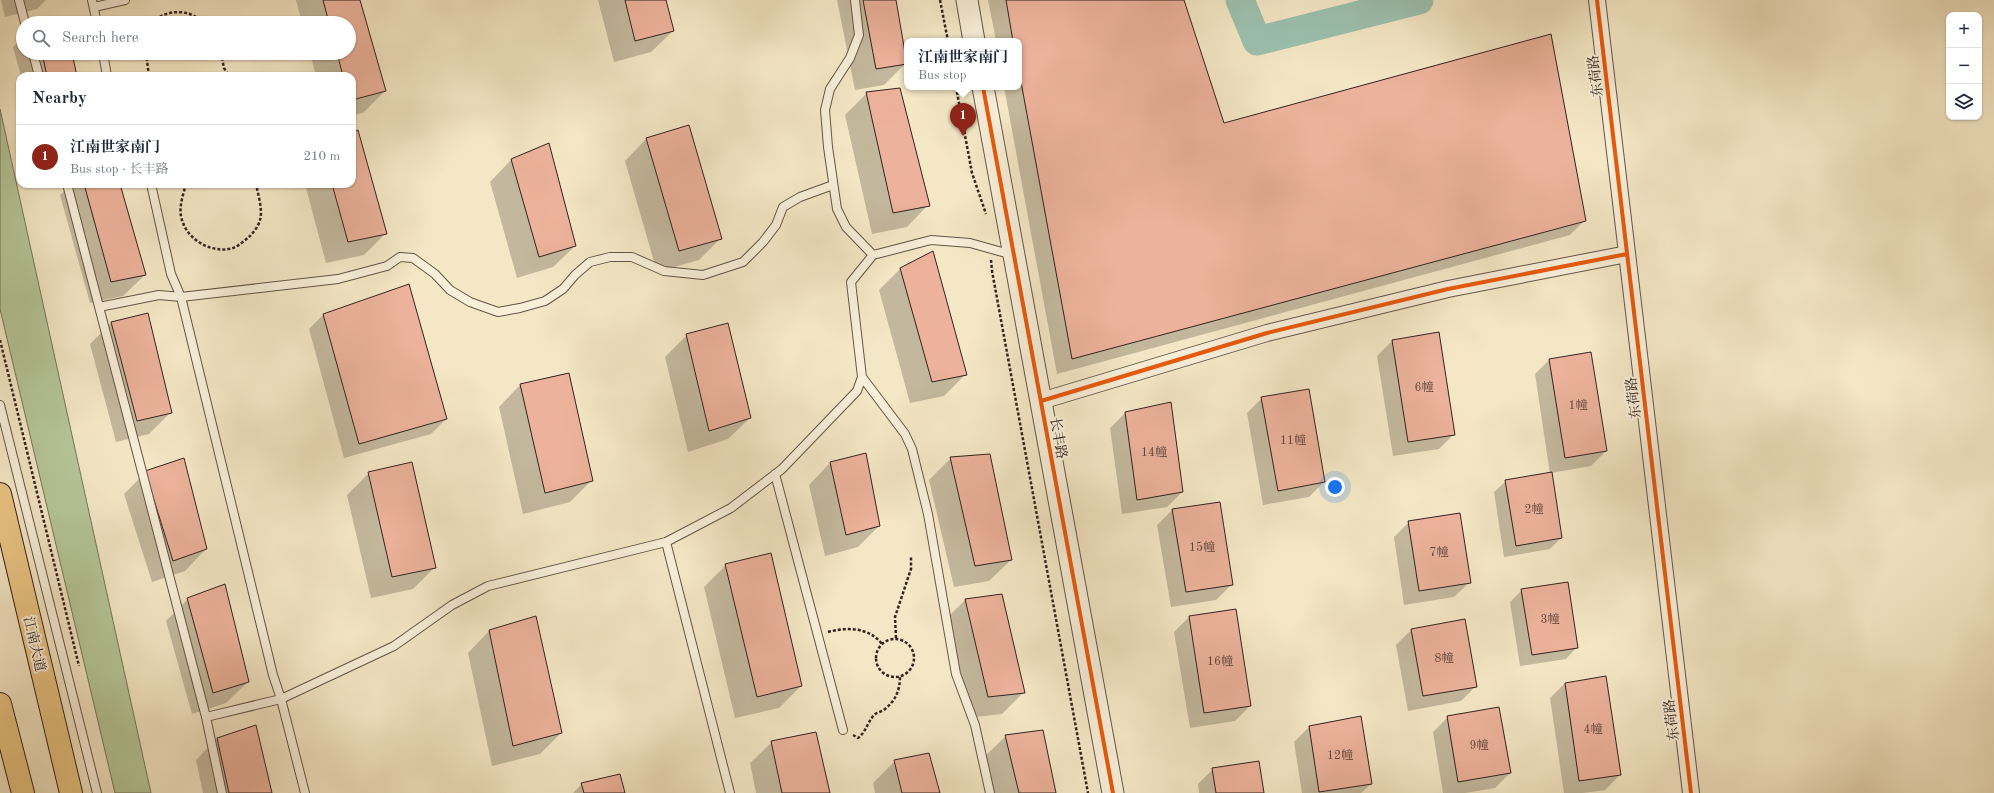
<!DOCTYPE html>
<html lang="en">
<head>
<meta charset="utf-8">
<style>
	:root { --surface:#fff; --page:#f2f2f3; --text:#1f2937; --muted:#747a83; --line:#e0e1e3; --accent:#8f2418 }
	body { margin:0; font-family:"Old Standard TT","Noto Serif SC",serif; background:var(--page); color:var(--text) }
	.controls { position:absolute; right:12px; top:12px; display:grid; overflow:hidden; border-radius:8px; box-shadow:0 1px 3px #0004 }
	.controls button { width:36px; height:36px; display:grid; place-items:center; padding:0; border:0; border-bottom:1px solid var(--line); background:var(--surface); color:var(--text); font:20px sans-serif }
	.you { position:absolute; left:1335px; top:487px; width:14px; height:14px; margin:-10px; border:3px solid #fff; border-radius:50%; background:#1a73e8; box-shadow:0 0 0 6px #1a73e833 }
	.badge { display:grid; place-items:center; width:26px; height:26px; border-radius:50%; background:var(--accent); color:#fff; font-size:13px; font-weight:700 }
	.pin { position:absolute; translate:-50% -33px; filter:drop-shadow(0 1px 2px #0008) }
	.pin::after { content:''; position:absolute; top:21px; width:14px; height:12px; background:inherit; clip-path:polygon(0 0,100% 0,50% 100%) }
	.popup { position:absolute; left:904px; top:38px; width:118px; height:52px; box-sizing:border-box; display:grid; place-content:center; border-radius:8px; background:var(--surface); filter:drop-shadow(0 1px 3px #0005); font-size:13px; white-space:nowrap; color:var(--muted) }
	.popup b { font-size:15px; color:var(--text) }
	.popup::after { content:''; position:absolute; left:50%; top:100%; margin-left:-8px; border:8px solid transparent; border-top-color:var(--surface) }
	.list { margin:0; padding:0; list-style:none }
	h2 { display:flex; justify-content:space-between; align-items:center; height:52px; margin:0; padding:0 16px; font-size:17px }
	h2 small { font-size:13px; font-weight:400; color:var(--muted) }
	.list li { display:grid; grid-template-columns:26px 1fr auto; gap:12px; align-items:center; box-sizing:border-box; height:64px; padding:0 16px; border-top:1px solid var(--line) }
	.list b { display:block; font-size:15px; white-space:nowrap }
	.list p { margin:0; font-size:13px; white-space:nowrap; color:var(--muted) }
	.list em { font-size:13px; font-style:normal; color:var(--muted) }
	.icon { flex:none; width:22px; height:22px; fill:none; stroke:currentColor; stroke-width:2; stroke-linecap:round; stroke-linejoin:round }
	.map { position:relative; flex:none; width:1994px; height:793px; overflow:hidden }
	.search { position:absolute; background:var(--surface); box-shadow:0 1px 3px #0004; left:16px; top:16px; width:340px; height:44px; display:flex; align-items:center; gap:10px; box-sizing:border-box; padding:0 14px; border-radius:22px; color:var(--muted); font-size:15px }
	.panel { position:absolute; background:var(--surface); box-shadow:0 1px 3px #0004; left:16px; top:72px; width:340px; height:116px; border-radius:12px }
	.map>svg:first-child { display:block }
	.green { fill:#b5c799; stroke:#74755c }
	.shadow { fill:#0003 }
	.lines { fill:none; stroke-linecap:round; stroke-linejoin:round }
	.river { stroke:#9cc1af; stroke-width:29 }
	.building { fill:#ecb29b; stroke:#33231e }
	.service-casing { stroke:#635448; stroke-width:10 }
	.minor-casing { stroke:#635448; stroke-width:18 }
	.tertiary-casing { stroke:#635448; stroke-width:23 }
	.trunk-casing { stroke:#33231e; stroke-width:24 }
	.path { stroke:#33231e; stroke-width:2.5; stroke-dasharray:3 2; stroke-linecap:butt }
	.service { stroke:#f8efd9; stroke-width:8 }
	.minor { stroke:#f8efd9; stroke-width:16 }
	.tertiary { stroke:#f8efd9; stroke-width:21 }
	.trunk { stroke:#eac482; stroke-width:22 }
	.cycleway-casing { stroke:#f8efd9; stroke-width:6 }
	.cycleway { stroke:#e8590c; stroke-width:4 }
	.labels { text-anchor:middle; stroke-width:4; stroke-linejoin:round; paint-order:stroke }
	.number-label { font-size:12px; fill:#61473d }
	.street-label { font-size:14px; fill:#33231e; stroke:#f8efd9 }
</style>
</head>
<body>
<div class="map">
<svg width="1994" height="793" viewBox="0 0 1994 793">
	<rect width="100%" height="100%" fill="#f4e7c5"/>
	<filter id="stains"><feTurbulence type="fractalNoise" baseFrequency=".005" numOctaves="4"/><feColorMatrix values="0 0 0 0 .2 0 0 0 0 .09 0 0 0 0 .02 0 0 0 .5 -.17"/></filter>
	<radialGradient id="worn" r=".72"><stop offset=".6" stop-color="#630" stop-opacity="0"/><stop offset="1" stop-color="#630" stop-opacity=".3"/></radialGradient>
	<path class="green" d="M0 109 151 793H115L0 309Z"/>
	<path class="shadow" d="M1 0H46L37 9 5 17Z
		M296 0H359L385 91 363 113 352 115V76H316L310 53H349V23H302Z
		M598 0H665L673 31 651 52 614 62Z
		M837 0H895L906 63 884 85 855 90Z
		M988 0H1183L1223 124 1585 220 1570 235 1057 374 1004 87H1019V41H996Z
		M23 38V53H71L76 76H21L13 47Z
		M867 93 928 205 907 227 872 234 845 115Z
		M352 134 386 233 364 255 326 263 305 184H352Z
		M646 139 721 238 699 260 657 272 625 161Z
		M548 144 575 246 553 267 517 278 490 182 511 160Z
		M71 184H119L145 275 123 296 90 303 60 195Z
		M901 268 966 374 944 396 910 403 879 290Z
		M147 314 171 412 149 434 116 442 90 344 111 323Z
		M324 314 446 419 431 434 344 458 309 329Z
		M687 335 750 418 728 439 688 452 665 357Z
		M1392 341 1454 434 1439 449 1393 456 1377 356Z
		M1550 359 1606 451 1591 466 1551 473 1561 538 1550 549 1504 557 1494 492 1506 481 1550 474 1535 374Z
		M569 374 592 480 570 502 523 514 499 407 520 385Z
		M1262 398 1324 482 1309 497 1263 505 1247 413Z
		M1125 413 1182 492 1167 507 1122 514 1110 428Z
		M865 455 879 526 858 547 825 556 809 485 830 463Z
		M951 458 1011 560 989 581 954 587 929 480Z
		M146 472 206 549 185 571 152 582 124 494Z
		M369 473 435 567 413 589 371 598 347 495Z
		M1219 503 1231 585 1216 600 1171 607 1157 525 1172 510Z
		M1409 522 1470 582 1454 597 1404 605 1394 537Z
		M726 565 801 686 779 708 735 718 704 587Z
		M1522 590 1577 647 1566 659 1520 666 1510 602Z
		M188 599 248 682 226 703 192 714 166 621Z
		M965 600 1024 692 1002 714 967 718 944 621Z
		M1189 617 1250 706 1235 721 1190 728 1174 632Z
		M535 618 561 733 540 754 492 766 468 653 489 631Z
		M1411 630 1476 686 1461 701 1408 711 1396 645Z
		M1565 683 1620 775 1605 790 1583 793H1564L1550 698Z
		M1448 717 1510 773 1495 788 1465 793H1443L1433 732Z
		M1309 727 1371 784 1361 793H1302L1294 742Z
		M1006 736 1055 793H993L984 757Z
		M217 738 271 793H203L196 760Z
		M772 742 829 793H756L750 763Z
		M895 761 939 793H875L873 783Z
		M1213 769 1263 793H1199L1198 784Z
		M582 784 624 793H573Z"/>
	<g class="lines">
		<path class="river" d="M1240 0 1257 41 1419 0"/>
	</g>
	<path class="building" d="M323 0H360L386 91 352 100V76H343L337 53H349V23H329Z
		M625 0H666L674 31 635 41Z
		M863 0H896L907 64 876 69Z
		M1006 0H1184L1224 123 1551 34 1586 221 1072 359 1019 71V41H1013Z
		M64 19 66 23H43Z
		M42 53H72L77 76H47Z
		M900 88 930 206 893 213 866 92Z
		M689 125 722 239 679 251 646 138Z
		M358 130 387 234 348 242 332 184H352V133Z
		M549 143 576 246 539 257 511 159Z
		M84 184H120L146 275 111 282Z
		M933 251 967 375 932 382 900 268Z
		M409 284 447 419 359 444 323 314Z
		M148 313 172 413 137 421 111 322Z
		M728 323 751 418 709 431 686 334Z
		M1439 332 1455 435 1408 442 1392 340Z
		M1591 352 1607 451 1565 458 1549 359Z
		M569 373 593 481 545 493 520 384Z
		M1309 389 1325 482 1278 491 1261 397Z
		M1171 402 1183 492 1137 500 1125 412Z
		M866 453 880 526 846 535 830 462Z
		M990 454 1012 560 975 566 950 457Z
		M184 458 207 549 173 561 145 471Z
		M412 462 436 568 392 577 368 472Z
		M1552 472 1562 538 1516 546 1505 480Z
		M1220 502 1233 585 1186 592 1172 509Z
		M1460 513 1471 583 1419 591 1408 521Z
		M771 553 802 686 757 697 725 564Z
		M1568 582 1578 648 1532 655 1521 589Z
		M225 584 249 682 213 693 187 598Z
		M1002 594 1025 693 988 697 965 599Z
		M1236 609 1251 706 1204 713 1189 616Z
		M536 616 562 733 513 746 489 630Z
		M1465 619 1477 687 1423 696 1411 629Z
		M1606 676 1621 775 1579 781 1565 683Z
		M1499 707 1511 773 1458 782 1447 716Z
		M1361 716 1372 784 1319 792 1309 726Z
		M256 725 272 793H229L217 738Z
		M1043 730 1056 793H1019L1005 735Z
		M816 732 830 793H782L771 741Z
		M929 753 940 793H902L894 760Z
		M1259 761 1264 793H1216L1212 768Z
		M620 774 625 793H584L581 783Z"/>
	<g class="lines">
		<g class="service-casing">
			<path id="service" d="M19 0 25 23
				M92 0 97 23
				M855 0 859 35 850 58 830 89 825 110 828 147 837 209 846 227 873 255
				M94 7 125 0
				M33 53 39 76
				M103 53 107 76
				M67 184 206 717 222 793
				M151 184 171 274 181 297 273 675 281 699 305 793
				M99 307 159 295 181 297 338 279 387 266 400 257 413 258 435 274 450 290 470 302 498 312 520 308 545 301 563 289 575 275 590 262 610 257H632L664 271 703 275 743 262 763 242 776 225 783 207 800 197 833 185
				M862 377 905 434 912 449 928 514 956 674 975 725 990 793
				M0 405 97 793
				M775 474 843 730
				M666 542 730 793
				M206 717 281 699 394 646 452 605 488 586 666 542 731 508 782 469 857 391 862 377 851 282 873 255 931 240 970 243 1013 255"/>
		</g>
		<g class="minor-casing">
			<path id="minor" d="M1597 0 1691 793
				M1041 401 1267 333 1448 289 1627 254"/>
		</g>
		<g class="tertiary-casing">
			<path id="tertiary" d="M967 0 974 41
				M983 87 1113 793"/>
		</g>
		<g class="trunk-casing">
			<path id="trunk" d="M0 494 71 793
				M0 704 23 793"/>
		</g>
		<path class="path" d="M940 0 948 41
			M152 23C165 9 190 8 203 23
			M146 53 149 76
			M221 53 224 68 229 76
			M956 87 972 173 986 214
			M186 184C183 195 178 209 182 220 188 241 213 254 233 248 239 246 245 240 250 236 254 232 259 225 260 220 263 209 258 195 256 184
			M991 260 992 271 1088 793
			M0 340 79 666
			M828 632C847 627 869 627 882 644
			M896 638 895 617 911 569V557
			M876 658a19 19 0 1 1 38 0a19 19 0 1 1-38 0Z
			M853 735 858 738C866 732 867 723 874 715 877 712 882 712 885 709 896 700 900 690 900 676"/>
		<use href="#service" class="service"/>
		<use href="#minor" class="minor"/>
		<use href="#tertiary" class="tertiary"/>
		<use href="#trunk" class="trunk"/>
		<g class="cycleway-casing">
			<path id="cycleway" d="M1597 0 1691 793
				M983 87 1113 793
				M1041 401 1267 333 1448 289 1627 254"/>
		</g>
		<use href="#cycleway" class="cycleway"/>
	</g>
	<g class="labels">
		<g class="number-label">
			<text x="1424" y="391">6幢</text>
			<text x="1578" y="409">1幢</text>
			<text x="1293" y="444">11幢</text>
			<text x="1154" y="456">14幢</text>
			<text x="1534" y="513">2幢</text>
			<text x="1202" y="551">15幢</text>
			<text x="1439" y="556">7幢</text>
			<text x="1550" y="623">3幢</text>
			<text x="1444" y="662">8幢</text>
			<text x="1220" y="665">16幢</text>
			<text x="1593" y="733">4幢</text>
			<text x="1479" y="749">9幢</text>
			<text x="1340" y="759">12幢</text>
		</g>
		<g class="street-label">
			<text transform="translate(1595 76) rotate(-97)" y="5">东荷路</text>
			<text transform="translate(1633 398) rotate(-97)" y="5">东荷路</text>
			<text transform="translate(1059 438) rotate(80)" y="5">长丰路</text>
			<text transform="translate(35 644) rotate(77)" y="5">江南大道</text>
			<text transform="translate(1671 720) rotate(-97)" y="5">东荷路</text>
		</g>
	</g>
	<rect width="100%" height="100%" filter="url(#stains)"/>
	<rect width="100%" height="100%" fill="url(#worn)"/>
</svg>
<div class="controls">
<button>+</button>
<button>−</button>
<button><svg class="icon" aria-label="layers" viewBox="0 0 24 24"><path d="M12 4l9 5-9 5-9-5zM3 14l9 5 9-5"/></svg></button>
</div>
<div class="you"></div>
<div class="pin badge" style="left:963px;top:136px">1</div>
<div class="popup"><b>江南世家南门</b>Bus stop</div>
<div class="search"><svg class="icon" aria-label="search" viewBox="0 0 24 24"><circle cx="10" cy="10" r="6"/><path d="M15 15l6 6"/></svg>Search here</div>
<section class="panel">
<h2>Nearby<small></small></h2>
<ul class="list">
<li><span class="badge">1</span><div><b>江南世家南门</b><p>Bus stop · 长丰路</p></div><em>210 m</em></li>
</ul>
</section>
</div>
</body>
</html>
